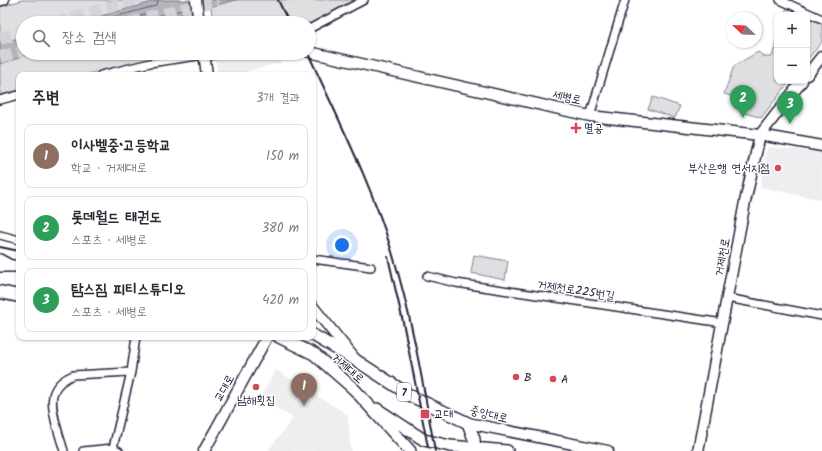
<!DOCTYPE html>
<html lang="ko">
<head>
<meta charset="utf-8">
<style>
	:root { --surface:#fff; --page:#f2f2f3; --text:#2b2b33; --muted:#7c7c81; --line:#e1e1e2; --accent:#1a73e8 }
	body { margin:0; font-family:Kalam,"Poor Story",sans-serif; background:var(--page); color:var(--text) }
	.controls { position:absolute; right:12px; top:12px; display:grid; overflow:hidden; border-radius:8px; box-shadow:0 1px 3px #0004 }
	.controls button { width:36px; height:36px; display:grid; place-items:center; padding:0; border:0; border-bottom:1px solid var(--line); background:var(--surface); color:var(--text); font:20px sans-serif }
	.compass { position:absolute; left:726px; top:12px; width:36px; height:36px; border-radius:50%; background:var(--surface); box-shadow:0 1px 3px #0004; rotate:293deg }
	.you { position:absolute; left:342px; top:245px; width:14px; height:14px; margin:-10px; border:3px solid #fff; border-radius:50%; background:#1a73e8; box-shadow:0 0 0 6px #1a73e833 }
	.badge { display:grid; place-items:center; width:26px; height:26px; border-radius:50%; background:var(--accent); color:#fff; font-size:13px; font-weight:700 }
	.pin { position:absolute; translate:-50% -33px; filter:drop-shadow(0 1px 2px #0008) }
	.pin::after { content:''; position:absolute; top:21px; width:14px; height:12px; background:inherit; clip-path:polygon(0 0,100% 0,50% 100%) }
	.list { margin:0; padding:0; list-style:none }
	h2 { display:flex; justify-content:space-between; align-items:center; height:52px; margin:0; padding:0 16px; font-size:17px }
	h2 small { font-size:13px; font-weight:400; color:var(--muted) }
	.list li { display:grid; grid-template-columns:26px 1fr auto; gap:12px; align-items:center; box-sizing:border-box; height:64px; margin:0 8px 8px; padding:0 8px; border:1px solid var(--line); border-radius:8px }
	.list b { display:block; font-size:15px; white-space:nowrap }
	.list p { margin:0; font-size:13px; white-space:nowrap; color:var(--muted) }
	.list em { font-size:13px; font-style:normal; color:var(--muted) }
	.icon { flex:none; width:22px; height:22px; fill:none; stroke:currentColor; stroke-width:2; stroke-linecap:round; stroke-linejoin:round }
	.map { position:relative; flex:none; width:822px; height:451px; overflow:hidden }
	.search { position:absolute; background:var(--surface); box-shadow:0 1px 3px #0004; left:16px; top:16px; width:300px; height:44px; display:flex; align-items:center; gap:10px; box-sizing:border-box; padding:0 14px; border-radius:22px; color:var(--muted); font-size:15px }
	.panel { position:absolute; background:var(--surface); box-shadow:0 1px 3px #0004; left:16px; top:72px; width:300px; height:268px; border-radius:8px }
	.map>svg:first-child { display:block }
	.built { fill:#eeeef1 }
	.green { fill:#dfdfe2; stroke:#80808e }
	.water { fill:#b4b4bc; stroke:#7a7a88 }
	.lines { fill:none; stroke-linecap:round; stroke-linejoin:round }
	.shore { stroke:#5c5c6f; stroke-width:1 }
	.trunk-tunnel { stroke:#d3d3d8; stroke-width:12; stroke-dasharray:12 6; stroke-linecap:butt }
	.minor-casing { stroke:#22223b; stroke-width:10 }
	.tertiary-casing { stroke:#22223b; stroke-width:12 }
	.secondary-casing { stroke:#22223b; stroke-width:13 }
	.primary-casing { stroke:#22223b; stroke-width:14 }
	.trunk-casing { stroke:#22223b; stroke-width:15 }
	.minor { stroke:#fff; stroke-width:7 }
	.tertiary { stroke:#fff; stroke-width:9 }
	.secondary { stroke:#fff; stroke-width:10 }
	.primary { stroke:#fff; stroke-width:11 }
	.trunk { stroke:#fff; stroke-width:12 }
	.rail { stroke:#22223b; stroke-width:2 }
	.secondary-bridge-casing { stroke:#22223b; stroke-width:13; stroke-linecap:butt }
	.secondary-bridge { stroke:#fff; stroke-width:10 }
	.poi-dot { fill:#d1495b; stroke:#fff; stroke-width:1.5 }
	.labels { text-anchor:middle; stroke-width:3; stroke-linejoin:round; paint-order:stroke }
	.shield { fill:#fff; stroke:#646476; stroke-width:1 }
	.shield-label { font-size:11px; font-weight:bold; fill:#22223b }
	.street-label { font-size:12px; fill:#22223b; stroke:#fff }
	.poi-label { font-size:12px; fill:#22223b; stroke:#fff; text-anchor:start }
</style>
</head>
<body>
<div class="map">
<svg width="822" height="451" viewBox="0 0 822 451">
	<rect width="100%" height="100%" fill="#fff"/>
	<filter id="ink" filterUnits="userSpaceOnUse"><feTurbulence type="fractalNoise" baseFrequency=".025" numOctaves="2"/><feDisplacementMap in="SourceGraphic" scale="8" xChannelSelector="R" yChannelSelector="G"/><feConvolveMatrix kernelMatrix="1 2 1 2 8 2 1 2 1" color-interpolation-filters="sRGB"/></filter>
	<g filter="url(#ink)">
		<path class="built" d="M239 53H279L281 63 248 71 244 75H218L215 57Z
			M767 147 822 152V200L760 187Z
			M276 370 348 415 350 446 352 451H268L293 418 260 398Z"/>
		<path class="green" d="M22 0H180L183 23H23V53H177L83 75H19V90L0 95V7Z
			M210 0H358L309 26V23H213Z
			M787 8 803 15H783Z
			M807 17 822 24V42L807 60Z
			M777 38V81H790L761 118 743 112V108L739 106 741 99 724 94 734 66 758 52 765 57H772Z
			M653 97 680 106 675 118 648 109Z
			M474 255 508 261 505 280 471 273Z"/>
		<path class="water" d="M160 0H236L148 23H75Z
			M23 37V53H34L0 64V43Z"/>
		<g class="lines">
			<path class="shore" d="M91 23 155 6 157 4 158 0
				M111 23 145 14 147 16 145 23
				M150 23 151 20 153 17 191 8"/>
			<path class="trunk-tunnel" d="M55 23 135 0
				M129 23 218 0
				M0 39 23 32
				M0 57 23 51"/>
			<g class="minor-casing">
				<path id="minor" d="M780 0 822 19
					M309 29 364 0
					M101 75 150 63 204 55
					M0 100 19 95
					M590 116 625 0
					M0 235 19 240
					M0 258 13 265
					M313 259 371 267
					M427 276 456 283 723 323
					M727 298 822 316
					M113 448 131 372 136 337
					M64 451C60 437 48 405 54 392 57 384 66 378 73 375L131 372
					M83 451 113 448 119 451"/>
			</g>
			<g class="tertiary-casing">
				<path id="tertiary" d="M0 1 4 0"/>
			</g>
			<g class="secondary-casing">
				<path id="secondary" d="M309 52 590 116 760 135 822 146
					M204 53 207 75
					M204 55 216 53
					M807 75 822 56
					M313 307 354 358
					M468 423 608 451
					M204 451 267 337
					M698 451 745 202 760 135 802 81"/>
			</g>
			<g class="primary-casing">
				<path id="primary" d="M0 266H19
					M313 335 357 361 411 396 468 423 474 439 475 451
					M279 337 314 354 354 389 410 451
					M377 409 424 440 450 446 507 451"/>
			</g>
			<g class="trunk-casing">
				<path id="trunk" d="M0 292 19 296"/>
			</g>
			<use href="#minor" class="minor"/>
			<use href="#tertiary" class="tertiary"/>
			<use href="#secondary" class="secondary"/>
			<use href="#primary" class="primary"/>
			<use href="#trunk" class="trunk"/>
			<path class="rail" d="M278 0 289 23
				M308 53C337 117 372 185 392 252 412 317 423 384 435 451
				M0 247 19 251
				M388 257 403 322 428 447"/>
			<g class="secondary-bridge-casing">
				<path id="secondary-bridge" d="M196 0 199 23"/>
			</g>
			<use href="#secondary-bridge" class="secondary-bridge"/>
		</g>
	</g>
	<g class="poi-dot">
		<path d="M574 122h4v4h4v4h-4v4h-4v-4h-4v-4h4z"/>
		<circle cx="778" cy="168" r="4"/>
		<circle cx="516" cy="377" r="4"/>
		<circle cx="553" cy="379" r="4"/>
		<circle cx="256" cy="387" r="4"/>
		<rect x="420" y="409" width="10" height="10" rx="2"/>
	</g>
	<g class="labels">
		<rect class="shield" x="397" y="383" width="14" height="18" rx="3"/>
		<g class="shield-label">
			<text x="404" y="396">7</text>
		</g>
		<g class="street-label">
			<text transform="translate(567 97) rotate(13)" y="4">세병로</text>
			<text transform="translate(722 257) rotate(-79)" y="4">거제천로</text>
			<text transform="translate(576 290) rotate(9)" y="4">거제천로225번길</text>
			<text transform="translate(348 368) rotate(42)" y="4">거제대로</text>
			<text transform="translate(224 388) rotate(-61)" y="4">교대로</text>
			<text transform="translate(489 414) rotate(14)" y="4">중앙대로</text>
		</g>
		<g class="poi-label">
			<text x="584" y="132">멸공</text>
			<text x="770" y="172" text-anchor="end">부산은행 연서지점</text>
			<text x="524" y="381">B</text>
			<text x="561" y="383">A</text>
			<text x="256" y="404" text-anchor="middle">남해횟집</text>
			<text x="434" y="418">교대</text>
		</g>
	</g>
</svg>
<div class="controls">
<button>+</button>
<button>−</button>
</div>
<svg class="compass" viewBox="-18 -18 36 36"><path d="M0-13l5 13h-10z" fill="#e53935"/><path d="M0 13l5-13h-10z" fill="#7c7c81"/></svg>
<div class="you"></div>
<div class="pin badge" style="left:304px;top:406px;background:#8d6e63">1</div>
<div class="pin badge" style="left:743px;top:118px;background:#2e9e5b">2</div>
<div class="pin badge" style="left:790px;top:124px;background:#2e9e5b">3</div>
<div class="search"><svg class="icon" aria-label="search" viewBox="0 0 24 24"><circle cx="10" cy="10" r="6"/><path d="M15 15l6 6"/></svg>장소 검색</div>
<section class="panel">
<h2>주변<small>3개 결과</small></h2>
<ul class="list">
<li><span class="badge" style="background:#8d6e63">1</span><div><b>이사벨중•고등학교</b><p>학교 · 거제대로</p></div><em>150 m</em></li>
<li><span class="badge" style="background:#2e9e5b">2</span><div><b>롯데월드 태권도</b><p>스포츠 · 세병로</p></div><em>380 m</em></li>
<li><span class="badge" style="background:#2e9e5b">3</span><div><b>탐스짐 피티스튜디오</b><p>스포츠 · 세병로</p></div><em>420 m</em></li>
</ul>
</section>
</div>
</body>
</html>
